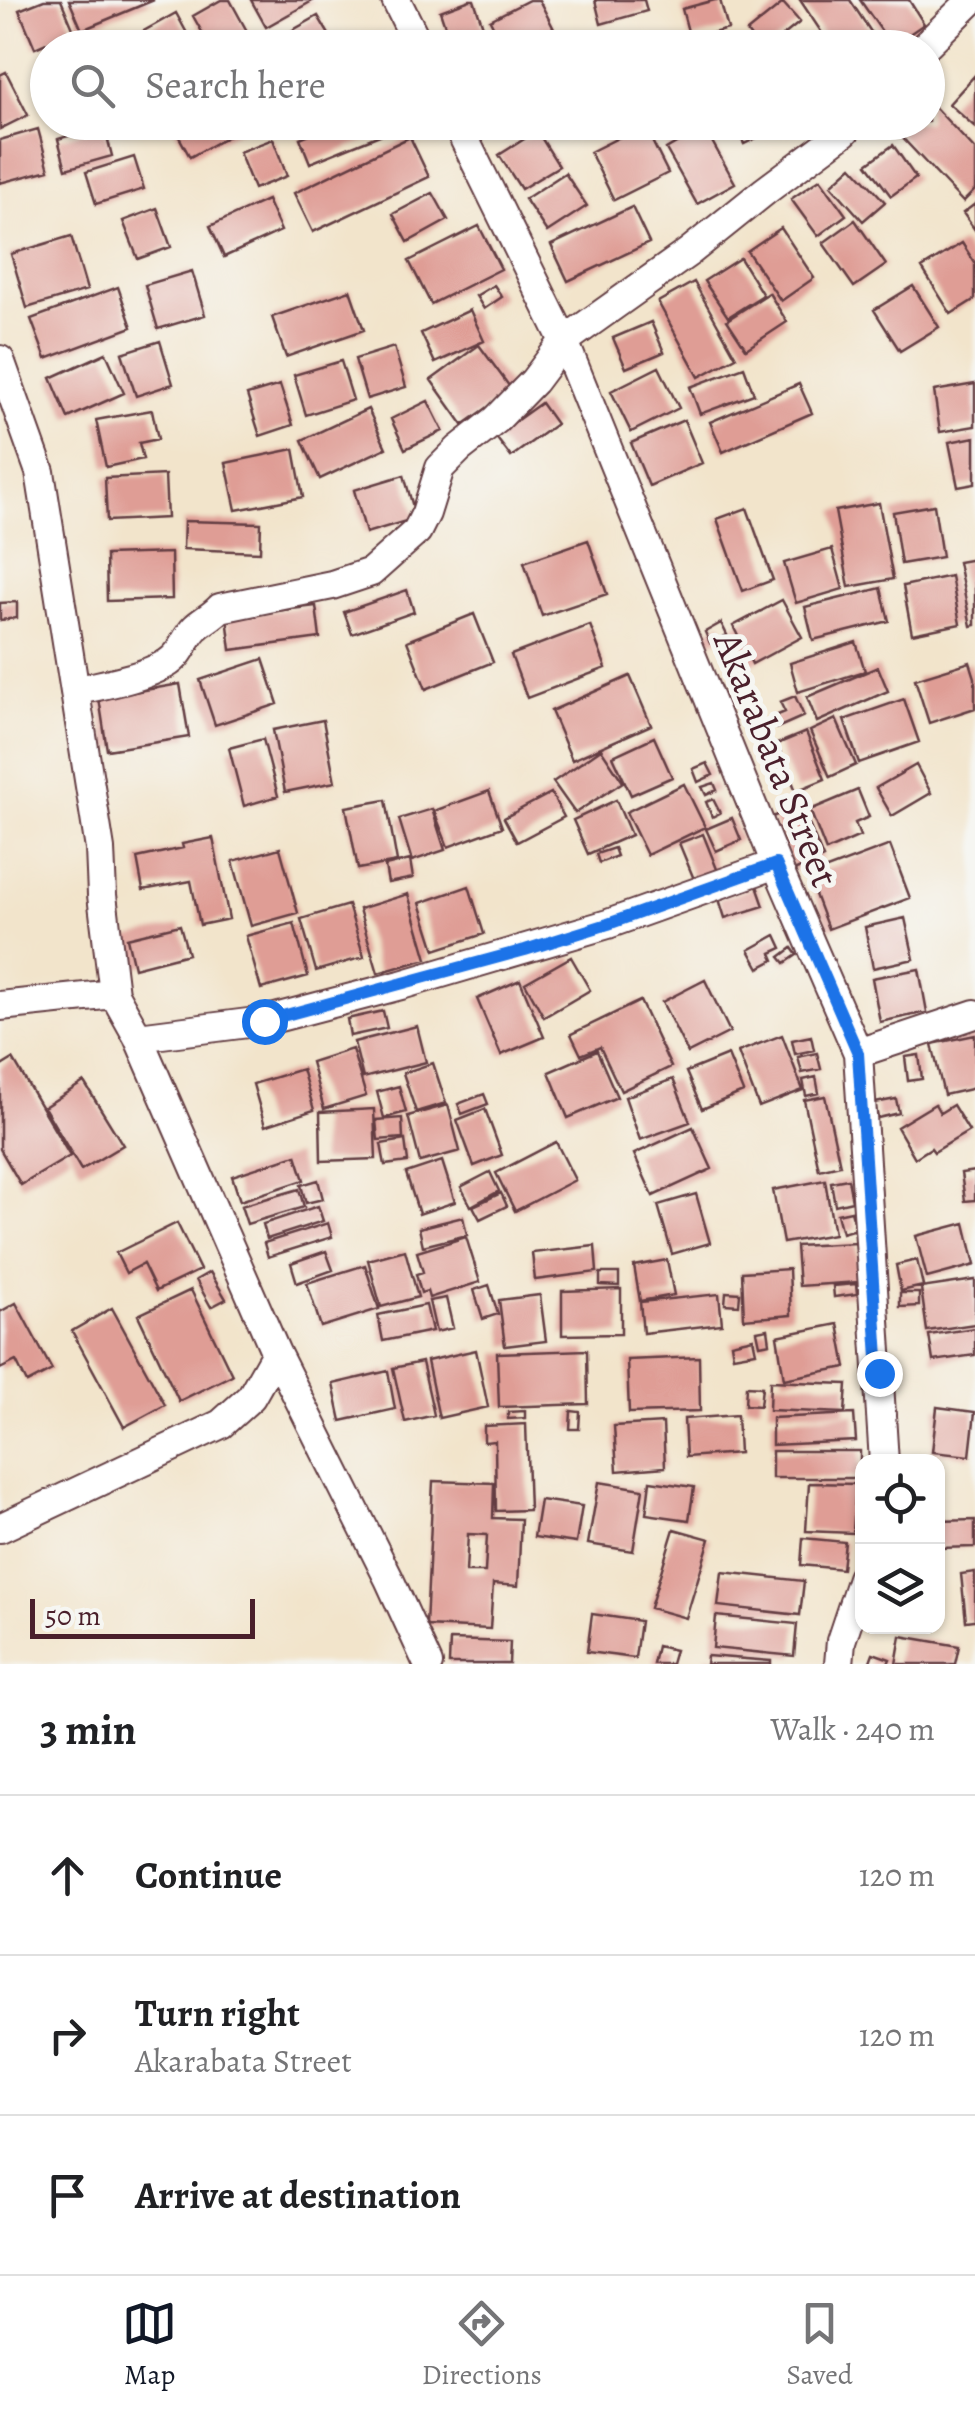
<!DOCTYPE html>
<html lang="en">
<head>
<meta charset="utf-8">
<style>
	:root { --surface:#fff; --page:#f2f2f2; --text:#202124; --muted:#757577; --line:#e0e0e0; --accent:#111827 }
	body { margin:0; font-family:Alegreya,serif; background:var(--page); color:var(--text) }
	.controls { position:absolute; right:30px; bottom:30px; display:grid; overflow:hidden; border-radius:20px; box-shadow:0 2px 8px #0004 }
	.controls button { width:90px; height:90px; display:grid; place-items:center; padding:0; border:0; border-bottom:2px solid var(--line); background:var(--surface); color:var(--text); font:50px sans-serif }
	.scale { position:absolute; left:30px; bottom:25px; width:225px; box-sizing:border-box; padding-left:10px; border:5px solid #4a1f2b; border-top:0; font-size:28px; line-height:35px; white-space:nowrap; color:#4a1f2b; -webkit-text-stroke:8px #f6f6f2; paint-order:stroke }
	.stop { position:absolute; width:30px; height:30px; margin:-22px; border:8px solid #1a73e8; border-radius:50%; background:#fff }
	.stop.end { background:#1a73e8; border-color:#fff; box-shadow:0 2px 10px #0008 }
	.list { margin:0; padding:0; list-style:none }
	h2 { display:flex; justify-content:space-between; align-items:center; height:130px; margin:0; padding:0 40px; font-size:42px }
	h2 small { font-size:32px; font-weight:400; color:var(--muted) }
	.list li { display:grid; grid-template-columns:65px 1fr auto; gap:30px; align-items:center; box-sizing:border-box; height:160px; padding:0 40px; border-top:2px solid var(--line) }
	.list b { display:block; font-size:38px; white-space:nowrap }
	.list p { margin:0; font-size:32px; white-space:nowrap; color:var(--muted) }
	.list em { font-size:32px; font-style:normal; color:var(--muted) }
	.icon { flex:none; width:55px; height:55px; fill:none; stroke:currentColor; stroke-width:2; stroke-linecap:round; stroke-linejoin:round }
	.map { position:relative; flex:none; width:975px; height:1664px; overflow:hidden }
	.search { position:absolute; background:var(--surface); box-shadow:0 2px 8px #0004; left:30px; right:30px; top:30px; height:110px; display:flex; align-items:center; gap:25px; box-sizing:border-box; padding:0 35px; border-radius:55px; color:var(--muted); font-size:38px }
	.sheet { height:610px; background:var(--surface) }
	nav { display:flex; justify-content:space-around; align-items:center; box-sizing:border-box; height:140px; border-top:2px solid var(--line); background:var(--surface); font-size:28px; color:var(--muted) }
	nav a { display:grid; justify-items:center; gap:5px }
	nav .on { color:var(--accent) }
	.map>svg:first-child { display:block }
	.building { fill:#df9d95; fill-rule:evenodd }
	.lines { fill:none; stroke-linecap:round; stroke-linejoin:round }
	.street-casing { stroke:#633d43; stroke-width:32 }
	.street { stroke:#fff; stroke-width:28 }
	.route { stroke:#1a73e8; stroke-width:12 }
	.labels { text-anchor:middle; stroke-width:10; stroke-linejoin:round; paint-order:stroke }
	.street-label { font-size:40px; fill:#4a1f2b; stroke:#f6f6f2 }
</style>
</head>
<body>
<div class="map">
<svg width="975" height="1664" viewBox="0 0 975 1664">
	<rect width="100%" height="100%" fill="#f6f6f2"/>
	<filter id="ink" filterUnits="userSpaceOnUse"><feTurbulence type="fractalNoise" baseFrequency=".01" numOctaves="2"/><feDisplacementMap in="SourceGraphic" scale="20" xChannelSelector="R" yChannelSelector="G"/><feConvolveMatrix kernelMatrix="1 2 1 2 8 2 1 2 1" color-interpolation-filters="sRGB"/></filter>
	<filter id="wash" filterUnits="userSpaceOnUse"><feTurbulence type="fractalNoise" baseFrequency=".0048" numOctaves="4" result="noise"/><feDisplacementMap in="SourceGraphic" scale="40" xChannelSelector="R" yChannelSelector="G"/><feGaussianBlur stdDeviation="2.25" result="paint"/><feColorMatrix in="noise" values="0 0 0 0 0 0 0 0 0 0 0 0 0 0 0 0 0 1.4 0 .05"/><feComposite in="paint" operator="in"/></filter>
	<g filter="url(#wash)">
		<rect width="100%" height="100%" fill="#f2e4cb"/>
		<g id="blocks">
			<path class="building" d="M44 0H61L74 31 35 48 19 10Z
				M69 0H154L82 30Z
				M221 0H230L248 33 223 48H211L193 16Z
				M251 0H314L266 27Z
				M470 0H474L485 32 451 44 440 11Z
				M529 0H539L556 33 528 48H504L490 20Z
				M595 0H644L647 11 601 24Z
				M715 0H720L728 29 690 39 682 9Z
				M800 0H850L879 44 874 48H832Z
				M860 0H909L924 24 892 46Z
				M783 3 800 22 768 48H759L747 32Z
				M176 13 195 48H151L142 32Z
				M318 16 337 48H272L270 43Z
				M6 72 28 115 0 129V75Z
				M975 75V127L949 104Z
				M928 100 975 150V190L963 202 896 131 905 122H928Z
				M171 122H254L190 157Z
				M337 122H394L397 128 310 163 300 138Z
				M733 122H789L744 144Z
				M104 125 112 156 66 169 58 139Z
				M644 125 668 173 614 200 590 152Z
				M704 127 735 183 697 204 666 149Z
				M38 129 49 170 0 183V140Z
				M537 131 559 166 521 189 499 155Z
				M410 137 429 177 313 232 294 193Z
				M273 139 287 176 254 189 239 152Z
				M893 145 916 178 891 196 867 164Z
				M134 157 144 189 96 204 86 172Z
				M852 166 885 202 863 221 831 185Z
				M565 173 587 206 547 232 525 199Z
				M820 179 846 215 818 236 791 199Z
				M433 193 448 220 408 242 393 214Z
				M267 200 281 231 224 257 210 226Z
				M975 204V230L963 213Z
				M632 207 649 243 568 281 551 245Z
				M157 208 171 247 138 259 123 221Z
				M855 220 886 265 854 287 823 243Z
				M479 226 501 269 431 304 409 261Z
				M781 228 814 278 781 301 747 251Z
				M71 236 87 290 27 308 11 254Z
				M962 243 975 263V299L951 314 922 268Z
				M740 258 763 295 728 317 704 281Z
				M192 271 205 315 158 329 145 285Z
				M694 282 736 357 699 377 658 302Z
				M494 285 502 297 484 309 476 296Z
				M913 286 939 327 900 351 874 310Z
				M118 287 132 327 46 359 31 319Z
				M350 290 364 330 286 357 272 317Z
				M769 293 787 322 746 349 727 320Z
				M470 310 484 341 435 363 421 333Z
				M651 322 664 352 626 368 613 338Z
				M160 341 173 384 136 396 122 353Z
				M479 345 512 390 463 425 431 380Z
				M394 347 406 387 367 399 355 359Z
				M106 353 124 393 68 418 51 378Z
				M341 361 353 400 306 415 294 375Z
				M659 367 679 408 631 432 611 391Z
				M744 367 754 394 700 414 690 387Z
				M799 384 812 413 723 452 710 422Z
				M975 384V426L940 432 934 391Z
				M280 385 293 425 260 436 247 395Z
				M428 401 443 431 405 449 391 419Z
				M541 403 556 424 511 457 495 436Z
				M368 409 386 448 320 479 302 440Z
				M152 410 158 439 139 443 143 459 106 467 96 420Z
				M684 420 702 463 649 486 631 443Z
				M975 437V484L958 487 949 442Z
				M294 449 303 497 236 510 226 463Z
				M165 475 167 518 107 521 105 478Z
				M404 475 416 518 366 533 354 490Z
				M879 503 893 579 849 587 835 511Z
				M934 505 942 557 901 564 893 512Z
				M747 508 773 580 743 591 717 519Z
				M184 521 261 523 260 552 183 549Z
				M588 540 607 594 542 616 524 562Z
				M832 549 843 589 796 603 784 563Z
				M171 553 172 599 107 601 106 555Z
				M975 559V625L971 626 958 562Z
				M951 576 960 624 912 634 903 586Z
				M881 588 889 621 813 640 805 607Z
				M407 590 414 612 352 634 344 612Z
				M782 600 802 637 752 664 733 626Z
				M17 602V618L0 620V603Z
				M316 606 320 638 231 650 227 617Z
				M474 614 493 662 426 689 407 641Z
				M721 623 727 635 710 643 705 632Z
				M590 625 606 668 527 698 511 655Z
				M856 642 865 671 798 692 790 663Z
				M263 659 278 704 215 725 200 680Z
				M970 662 975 678V708L929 723 915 679Z
				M878 667 888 691 817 722 807 697Z
				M630 676 651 725 572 760 551 711Z
				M180 684 189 737 107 750 99 698Z
				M795 696 804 716 777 728 773 717 785 712 780 702Z
				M904 699 919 742 859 763 844 720Z
				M836 719 856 765 830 777 810 731Z
				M323 720 335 782 285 792 273 730Z
				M806 732 825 779 796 791 777 744Z
				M654 737 672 777 631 795 613 756Z
				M263 739 278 796 244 806 229 748Z
				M601 749 623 782 575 813 553 782Z
				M707 763 713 775 698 782 693 769Z
				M916 765 931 793 892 816 876 788Z
				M714 783 717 790 706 795 702 787Z
				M684 784 705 827 647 855 626 812Z
				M858 790 869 817 855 823 860 836 826 851 810 810Z
				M489 791 502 827 448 847 434 811Z
				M551 793 564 817 517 842 504 818Z
				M713 799 720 813 712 817 706 802Z
				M386 800 397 862 358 869 346 807Z
				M616 800 631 835 588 854 573 820Z
				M801 805 823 858 794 871 772 817Z
				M432 809 445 850 412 861 399 819Z
				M732 818 741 840 716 851 706 829Z
				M703 834 719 874 696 884 679 843Z
				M213 838 229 919 200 925 191 881 143 890 137 858 183 848 182 844Z
				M890 845 910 898 828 929 808 876Z
				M280 848 298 913 251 926 233 861Z
				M614 848 617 856 599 863 596 854Z
				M410 860 413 878 388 883 385 866Z
				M469 886 484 934 435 950 420 903Z
				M757 886 764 906 725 918 719 899Z
				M408 894 427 959 378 973 359 909Z
				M348 905 364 957 316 971 301 919Z
				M905 918 914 959 873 968 865 927Z
				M294 923 308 976 261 989 246 936Z
				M180 925 188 954 134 968 127 938Z
				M776 935 782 948 771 953 774 960 759 968 749 950Z
				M792 948 797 955 785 963 780 957Z
				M571 957 590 990 544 1017 525 983Z
				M919 969 927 1012 880 1022 872 978Z
				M520 980 544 1037 501 1055 477 999Z
				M705 980 730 1032 688 1053 662 1002Z
				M640 1001 671 1067 621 1091 600 1047 581 1055 571 1034Z
				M383 1011 387 1028 350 1036 347 1019Z
				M417 1026 426 1062 363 1078 354 1042Z
				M782 1035 803 1090 759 1107 738 1052Z
				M975 1035V1088L944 1095 932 1044Z
				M811 1036 814 1050 795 1054 792 1040Z
				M352 1049 366 1096 324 1109 311 1062Z
				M597 1051 617 1097 568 1118 549 1072Z
				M817 1053 821 1069 802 1073 798 1057Z
				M728 1055 743 1092 702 1109 686 1072Z
				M919 1055 922 1079 908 1081 905 1057Z
				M13 1059 70 1156 21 1185 0 1149V1067Z
				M433 1063 446 1103 416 1112 403 1073Z
				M302 1069 314 1110 265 1126 253 1084Z
				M816 1077 819 1093 806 1096 803 1080Z
				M673 1079 690 1122 640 1140 625 1097Z
				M84 1082 123 1145 81 1170 44 1107Z
				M399 1086 406 1112 384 1118 377 1092Z
				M484 1094 488 1104 462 1114 458 1104Z
				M825 1096 840 1165 819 1170 804 1100Z
				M896 1099 899 1113 878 1118 875 1103Z
				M935 1104 940 1113 953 1105 969 1131 934 1152 931 1148 915 1158 897 1127Z
				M448 1105 460 1151 420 1162 408 1116Z
				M374 1109 376 1159 321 1161 320 1112Z
				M485 1109 502 1155 474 1166 457 1120Z
				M402 1118 403 1138 378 1140 376 1120Z
				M693 1127 712 1169 653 1196 634 1154Z
				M405 1140 408 1162 385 1165 381 1144Z
				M556 1142 575 1180 515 1211 496 1173Z
				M296 1155 304 1180 240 1201 232 1176Z
				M442 1161 455 1202 419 1214 406 1173Z
				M975 1171V1200L965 1201 961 1173Z
				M490 1172 499 1191 471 1206 461 1187Z
				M848 1179 852 1201 835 1205 831 1182Z
				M318 1180 323 1199 306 1203 301 1185Z
				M825 1180 834 1234 783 1243 773 1190Z
				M299 1189 304 1207 247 1224 241 1206Z
				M501 1193 507 1206 480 1219 473 1206Z
				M696 1194 710 1243 672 1254 658 1205Z
				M318 1206 323 1221 267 1239 263 1224Z
				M851 1211 856 1229 842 1233 837 1214Z
				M463 1217 467 1235 423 1246 419 1228Z
				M177 1223 200 1270 156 1291 143 1264 126 1273 116 1253Z
				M328 1223 332 1237 268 1257 264 1243Z
				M965 1223 975 1265 927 1278 916 1236Z
				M466 1237 480 1282 429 1298 427 1291 421 1293 416 1274 423 1272 417 1252Z
				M856 1243 859 1282 799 1286 796 1246Z
				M595 1246 597 1272 535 1280 532 1253Z
				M405 1250 418 1297 381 1307 368 1260Z
				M326 1251 333 1270 297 1283 291 1263Z
				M667 1260 674 1295 640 1301 634 1266Z
				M917 1260 923 1286 901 1291 896 1265Z
				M365 1265 379 1309 321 1327 307 1283Z
				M789 1269 791 1315 744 1319 742 1272Z
				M210 1272 226 1299 211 1307 196 1280Z
				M600 1273H619V1286L600 1285Z
				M975 1280V1324L927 1331 921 1288Z
				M856 1284 857 1294 834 1297 833 1286Z
				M489 1285 498 1314 483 1319 474 1290Z
				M621 1289V1334L562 1335V1291Z
				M191 1290 232 1375 179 1401 138 1315Z
				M726 1292 740 1293 739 1305 725 1304Z
				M900 1293H919V1306L900 1307Z
				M719 1294 722 1324 643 1333 640 1302Z
				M540 1295 546 1341 505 1346 499 1300Z
				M446 1298 453 1328 436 1332 429 1301Z
				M16 1303 52 1370 27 1383 16 1361 0 1369V1312Z
				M426 1305 432 1331 383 1341 378 1315Z
				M112 1308 165 1405 124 1427 72 1331Z
				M838 1324 846 1367 784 1379 777 1336Z
				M975 1328V1355L933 1361 929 1335Z
				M768 1329 770 1343 760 1345 757 1331Z
				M753 1338 756 1352 733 1356 731 1343Z
				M476 1350 488 1407 439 1418 427 1361Z
				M587 1350 588 1404 499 1407 497 1353Z
				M699 1357 700 1411 629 1413 627 1360Z
				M422 1362 434 1415 405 1422 393 1368Z
				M388 1371 395 1409 341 1421 333 1384Z
				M770 1381 847 1384 845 1413 769 1410Z
				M746 1386 762 1387 760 1406 745 1405Z
				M937 1407 975 1412 970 1456 932 1452Z
				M525 1411V1418L508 1419V1412Z
				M571 1411 580 1412 579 1429H570Z
				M854 1414 856 1441 772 1445V1418Z
				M737 1415 739 1453 686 1457 684 1419Z
				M663 1423 665 1467 617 1471 614 1426Z
				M526 1424 529 1510 496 1511 495 1441 484 1442V1426Z
				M772 1451H860V1478H772Z
				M433 1481 494 1483 493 1518 521 1519 518 1586 493 1584 490 1629 426 1626ZM468 1534 487 1535 485 1572H466Z
				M650 1481 694 1487 689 1520 646 1514Z
				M599 1482 643 1489 633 1551 588 1544Z
				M809 1483 856 1484 853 1533 806 1531Z
				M540 1500 582 1506 576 1543 534 1537Z
				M975 1520V1547L938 1548V1521Z
				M674 1529 710 1539 686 1618 650 1608Z
				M803 1538 845 1542 842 1569 801 1565Z
				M722 1572 804 1581 800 1615 718 1606Z
				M975 1572V1620L966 1621 961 1574Z
				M592 1614 640 1621 635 1658 587 1652Z
				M716 1616 797 1624 794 1656 713 1648Z
				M901 1636 959 1646 955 1664H896Z
				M450 1640 510 1642 509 1664H449Z
				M657 1646 675 1650 671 1664H653Z
				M873 1653 890 1659 888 1664H869Z
				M707 1656 771 1661V1664H706Z"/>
		</g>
	</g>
	<g filter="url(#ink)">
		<use href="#blocks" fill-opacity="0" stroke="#633d43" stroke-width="2.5"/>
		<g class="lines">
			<g class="street-casing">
				<path id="street" d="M396 0 420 48
					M923 48 972 0
					M456 122 564 341 776 864 858 1053 884 1462
					M0 360 40 472 100 849 102 895 114 994 138 1037 276 1353 389 1579 428 1664
					M75 691C104 684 139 679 166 664 182 655 184 639 195 628 202 621 213 616 220 608L332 585 371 572 417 531 426 513 440 468 459 449 496 420 534 381 564 341 689 252 765 191 844 132 853 122
					M0 1006 114 994
					M138 1037 264 1021 401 985 608 924 776 864
					M858 1053 975 1014
					M0 1528 221 1424 251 1397 276 1353
					M839 1664 841 1641 862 1578"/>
			</g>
			<use href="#street" class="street"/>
		</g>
	</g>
	<g class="lines" filter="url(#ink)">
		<path class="route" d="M264 1021 525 950 608 924 776 864 858 1053 879 1373"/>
	</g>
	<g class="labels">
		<g class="street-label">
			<text transform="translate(777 759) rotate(68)" y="14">Akarabata Street</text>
		</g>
	</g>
</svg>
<div class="controls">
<button><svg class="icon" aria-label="locate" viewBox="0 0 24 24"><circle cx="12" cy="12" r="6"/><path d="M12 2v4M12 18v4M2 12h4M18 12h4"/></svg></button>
<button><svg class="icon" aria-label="layers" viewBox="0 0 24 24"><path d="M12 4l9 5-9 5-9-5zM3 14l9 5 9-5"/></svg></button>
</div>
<div class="scale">50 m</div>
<div class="stop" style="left:264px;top:1021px"></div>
<div class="stop end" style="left:879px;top:1373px"></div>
<div class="search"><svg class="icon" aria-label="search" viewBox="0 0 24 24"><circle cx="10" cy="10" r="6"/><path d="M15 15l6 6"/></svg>Search here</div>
</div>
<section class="sheet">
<h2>3 min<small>Walk · 240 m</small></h2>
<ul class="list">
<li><svg class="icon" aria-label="ahead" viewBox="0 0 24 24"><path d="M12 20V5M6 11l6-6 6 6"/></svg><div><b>Continue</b></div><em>120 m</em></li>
<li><svg class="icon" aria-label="right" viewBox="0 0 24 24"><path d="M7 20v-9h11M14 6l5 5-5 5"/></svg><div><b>Turn right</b><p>Akarabata Street</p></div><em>120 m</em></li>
<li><svg class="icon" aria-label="arrive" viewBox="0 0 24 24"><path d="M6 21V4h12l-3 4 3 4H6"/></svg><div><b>Arrive at destination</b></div></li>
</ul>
</section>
<nav>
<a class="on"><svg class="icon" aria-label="map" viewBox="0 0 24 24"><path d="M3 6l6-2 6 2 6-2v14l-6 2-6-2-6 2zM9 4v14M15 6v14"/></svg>Map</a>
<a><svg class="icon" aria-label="directions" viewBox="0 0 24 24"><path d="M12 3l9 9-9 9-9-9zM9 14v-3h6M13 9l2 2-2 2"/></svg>Directions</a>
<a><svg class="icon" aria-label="saved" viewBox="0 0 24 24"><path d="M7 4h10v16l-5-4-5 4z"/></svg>Saved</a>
</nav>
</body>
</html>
